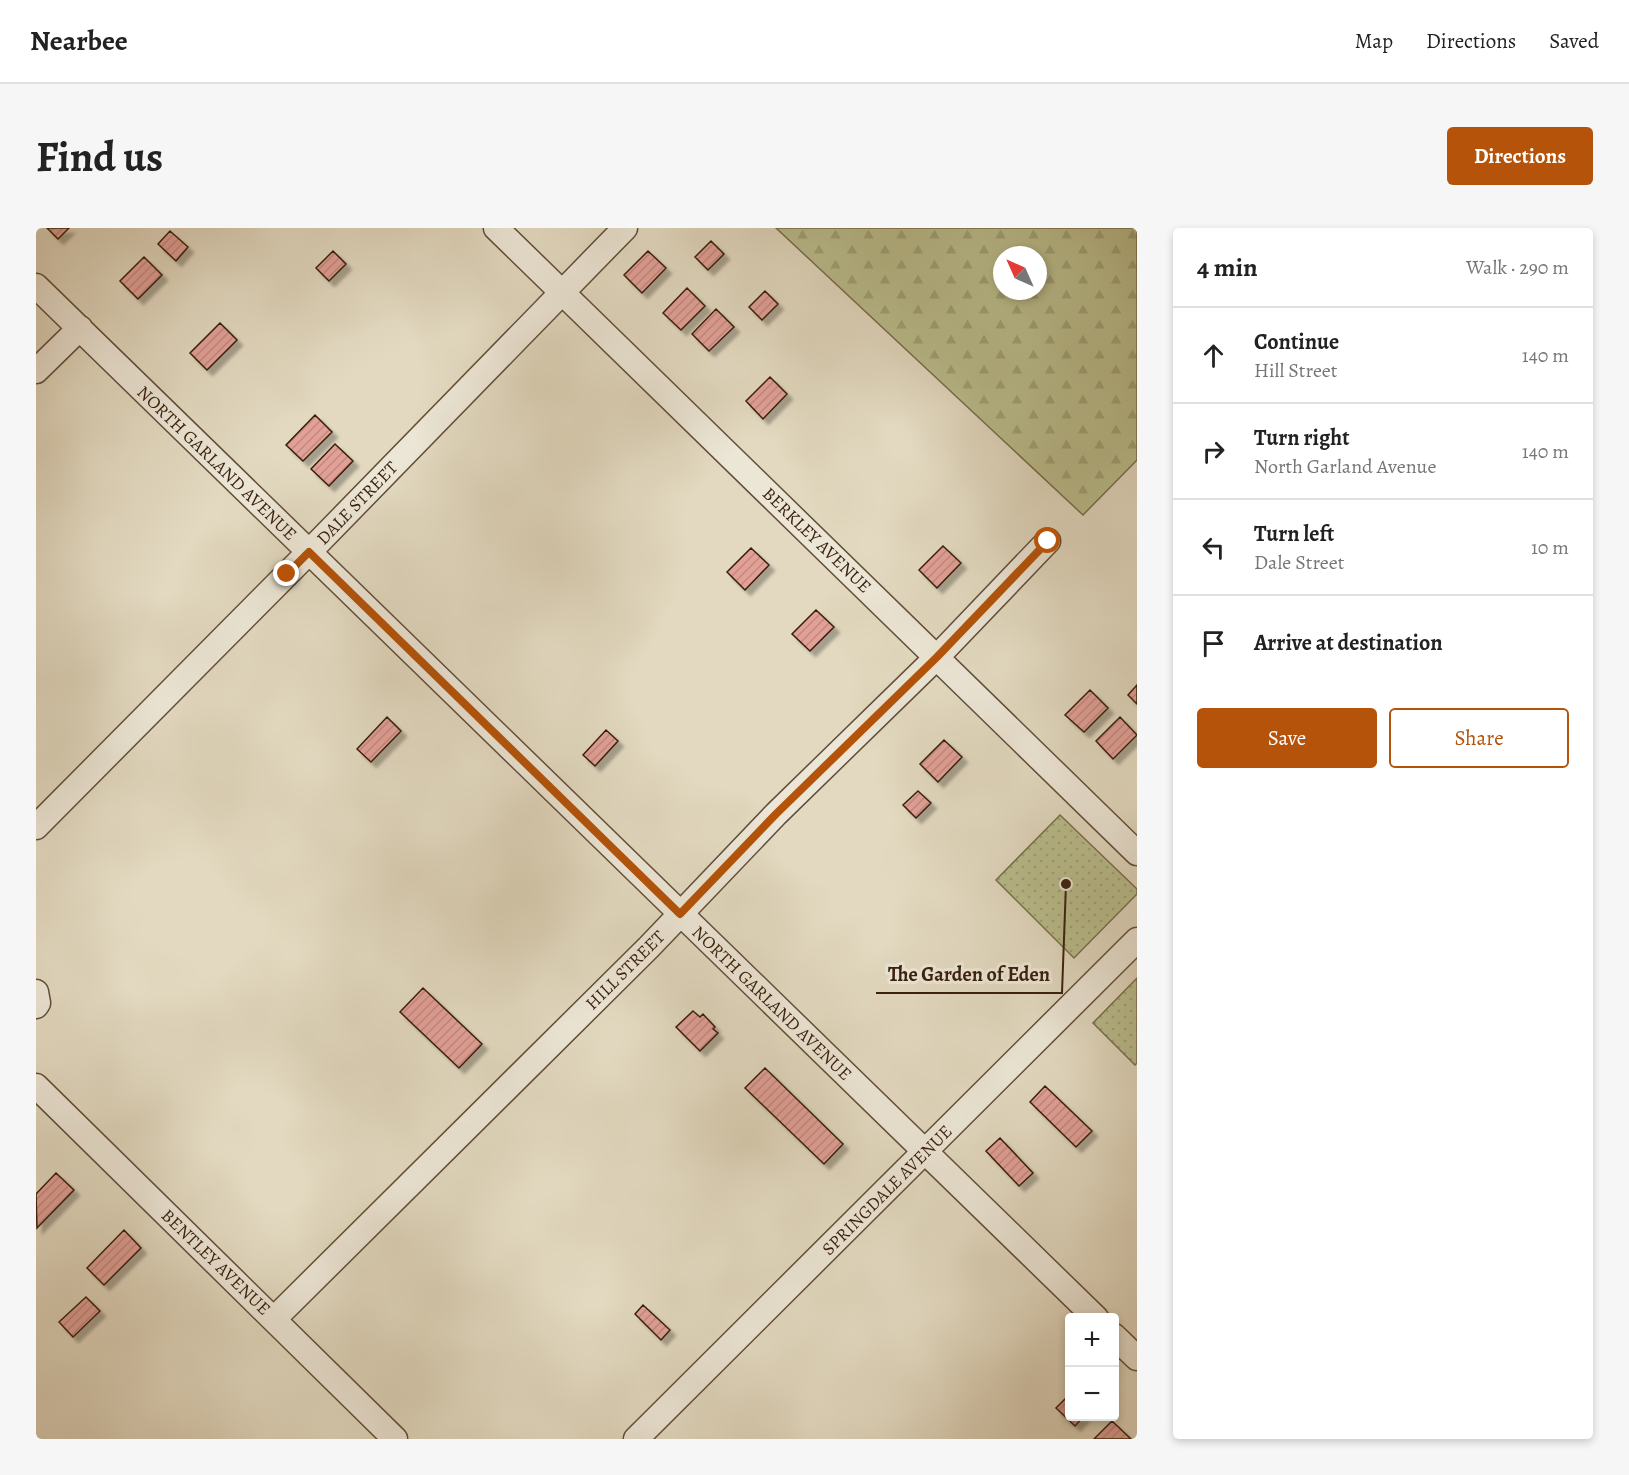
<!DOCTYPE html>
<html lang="en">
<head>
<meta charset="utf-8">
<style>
	:root { --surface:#fff; --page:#f6f6f6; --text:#222; --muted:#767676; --line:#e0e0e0; --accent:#b45309 }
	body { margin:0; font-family:Alegreya,serif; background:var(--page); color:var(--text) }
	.controls { position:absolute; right:18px; bottom:18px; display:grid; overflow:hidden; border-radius:6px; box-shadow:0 3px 9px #0003 }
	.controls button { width:54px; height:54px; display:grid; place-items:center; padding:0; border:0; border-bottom:2px solid var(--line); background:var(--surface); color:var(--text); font:30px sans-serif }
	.compass { position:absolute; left:957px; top:18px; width:54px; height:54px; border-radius:50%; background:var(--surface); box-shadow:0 3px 9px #0003; rotate:315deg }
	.stop { position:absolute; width:18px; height:18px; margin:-14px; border:4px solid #b45309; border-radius:50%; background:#fff }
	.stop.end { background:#b45309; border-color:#fff; box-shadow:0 2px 6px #0008 }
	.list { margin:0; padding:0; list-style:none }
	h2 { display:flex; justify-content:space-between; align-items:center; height:78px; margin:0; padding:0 24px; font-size:26px }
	h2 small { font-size:20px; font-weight:400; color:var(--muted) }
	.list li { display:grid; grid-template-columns:39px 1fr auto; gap:18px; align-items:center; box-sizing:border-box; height:96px; padding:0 24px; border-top:2px solid var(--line) }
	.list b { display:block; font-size:22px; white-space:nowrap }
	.list p { margin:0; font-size:20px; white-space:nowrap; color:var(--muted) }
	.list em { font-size:20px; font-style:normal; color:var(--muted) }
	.actions { display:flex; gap:12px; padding:18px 24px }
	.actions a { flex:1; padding:14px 0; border:2px solid var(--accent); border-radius:6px; text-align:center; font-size:21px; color:var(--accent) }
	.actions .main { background:var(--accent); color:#fff }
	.icon { flex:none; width:33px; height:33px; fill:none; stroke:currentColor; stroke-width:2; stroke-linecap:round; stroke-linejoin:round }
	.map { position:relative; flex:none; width:1101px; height:1211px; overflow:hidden; border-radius:6px }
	header { display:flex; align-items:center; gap:36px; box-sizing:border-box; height:84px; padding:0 30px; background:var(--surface); border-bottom:2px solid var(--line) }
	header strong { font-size:28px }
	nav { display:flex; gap:33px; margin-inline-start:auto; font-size:21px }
	.intro { display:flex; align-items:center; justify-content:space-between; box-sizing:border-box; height:144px; padding:0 36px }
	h1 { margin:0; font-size:42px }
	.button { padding:15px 27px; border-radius:6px; background:var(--accent); color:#fff; font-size:21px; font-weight:700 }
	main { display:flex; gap:36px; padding:0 36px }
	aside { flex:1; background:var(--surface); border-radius:6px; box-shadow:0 3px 9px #0003 }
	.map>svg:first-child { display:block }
	.grass { fill:url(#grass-dots); stroke:#786e4c; stroke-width:1.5 }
	.forest { fill:url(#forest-firs); stroke:#786e4c; stroke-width:1.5; fill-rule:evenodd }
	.building { fill:url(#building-hatch); stroke:#371f0c; stroke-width:1.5; filter:url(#shadow) }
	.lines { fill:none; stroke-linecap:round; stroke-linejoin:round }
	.minor-casing { stroke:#624e39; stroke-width:27 }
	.minor { stroke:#ece6d6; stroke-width:24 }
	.route { stroke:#b45309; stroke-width:8 }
	.labels { text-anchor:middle; stroke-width:6; stroke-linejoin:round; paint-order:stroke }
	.street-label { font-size:18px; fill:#371f0c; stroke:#ece6d6 }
	.leader { fill:none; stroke:#371f0c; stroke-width:2 }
	.callout-dot { fill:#371f0c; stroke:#ece6d6; stroke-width:2 }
	.callout-label { font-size:20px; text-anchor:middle; font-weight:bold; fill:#371f0c; stroke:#ece6d6; stroke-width:6; stroke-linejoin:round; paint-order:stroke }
</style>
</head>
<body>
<header>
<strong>Nearbee</strong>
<nav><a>Map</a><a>Directions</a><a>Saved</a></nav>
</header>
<div class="intro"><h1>Find us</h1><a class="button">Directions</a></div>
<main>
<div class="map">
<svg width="1101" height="1211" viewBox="0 0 1101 1211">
	<defs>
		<pattern id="grass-dots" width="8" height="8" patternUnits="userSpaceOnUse" patternTransform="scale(1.5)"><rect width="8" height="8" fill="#babd8d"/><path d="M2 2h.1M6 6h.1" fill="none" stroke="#a0a278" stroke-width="1.8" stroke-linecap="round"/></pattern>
		<pattern id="forest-firs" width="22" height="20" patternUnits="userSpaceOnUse" patternTransform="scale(1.5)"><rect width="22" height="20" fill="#babd8d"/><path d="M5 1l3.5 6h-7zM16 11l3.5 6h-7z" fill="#a0a278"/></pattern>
		<pattern id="building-hatch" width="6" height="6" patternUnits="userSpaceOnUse" patternTransform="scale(1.5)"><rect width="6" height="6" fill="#e2a097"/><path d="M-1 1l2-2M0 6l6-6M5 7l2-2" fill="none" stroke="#c28981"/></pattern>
		<filter id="shadow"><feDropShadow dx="5.5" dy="5.5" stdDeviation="1.5" flood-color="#0004"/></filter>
	</defs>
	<rect width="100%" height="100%" fill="#e2d9c0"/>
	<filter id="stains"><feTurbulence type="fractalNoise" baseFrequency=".00333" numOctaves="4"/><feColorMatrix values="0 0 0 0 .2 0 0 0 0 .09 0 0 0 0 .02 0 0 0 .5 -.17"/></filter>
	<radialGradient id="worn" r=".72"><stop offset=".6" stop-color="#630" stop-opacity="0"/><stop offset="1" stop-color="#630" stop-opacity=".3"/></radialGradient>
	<path class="grass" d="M1024 587 1101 661V666L1038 730 960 652Z
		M1101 750V835L1099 837 1057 795Z"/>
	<path class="forest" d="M740 0H1101V232L1047 287ZM966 27H1002V63H966Z"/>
	<path class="building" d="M11 0H33L22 11Z
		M134 3 152 19 140 33 122 16Z
		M675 13 688 26 672 42 659 29Z
		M297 23 310 36 293 53 280 40Z
		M612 23 630 40 606 65 588 47Z
		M108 29 126 47 102 71 84 53Z
		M651 60 669 78 645 102 627 85Z
		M729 63 742 76 726 92 713 79Z
		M680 81 698 99 673 123 656 106Z
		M184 95 201 112 171 142 154 125Z
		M734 149 751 166 727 191 710 173Z
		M279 187 296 204 267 233 250 217Z
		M299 216 317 233 293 258 275 241Z
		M907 318 925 335 901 360 883 342Z
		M715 320 733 337 709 362 691 344Z
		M780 382 798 399 774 423 756 406Z
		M1101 457V476L1092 467Z
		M1054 462 1072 480 1048 504 1029 487Z
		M351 489 365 503 335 534 321 521Z
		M1084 489 1101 507 1077 531 1060 513Z
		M570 502 582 513 559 538 547 527Z
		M908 512 926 529 902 554 884 536Z
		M882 563 895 575 880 590 867 577Z
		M387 760 446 816 423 840 364 784Z
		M657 783 664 789 667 786 679 799 677 801 682 805 664 823 640 799Z
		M729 840 807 916 788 936 709 860Z
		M1009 858 1056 903 1040 919 994 874Z
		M964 910 997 945 983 958 950 923Z
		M20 945 38 962 1 1000 0 966Z
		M88 1002 105 1020 68 1057 51 1040Z
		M50 1069 64 1083 37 1109 23 1094Z
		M607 1077 634 1102 625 1112 599 1086Z
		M1034 1166V1188H1048L1039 1198 1020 1180Z
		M1076 1193 1095 1211H1058Z"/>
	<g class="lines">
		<g class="minor-casing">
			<path id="minor" d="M460 0 1101 625
				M0 58 1060 1090
				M0 143 44 100
				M0 599 273 324 589 0
				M0 764 2 775 0 778
				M0 858 359 1211
				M238 1091 613 719 740 586 901 429 1012 313
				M1078 1108 1101 1130
				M600 1211 1101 712"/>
		</g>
		<use href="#minor" class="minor"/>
	</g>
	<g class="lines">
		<path class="route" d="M251 346 273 324 644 686 740 586 901 429 1012 313"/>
	</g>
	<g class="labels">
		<g class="street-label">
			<text transform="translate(181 235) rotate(44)" y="6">NORTH GARLAND AVENUE</text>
			<text transform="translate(321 275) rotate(-46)" y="6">DALE STREET</text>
			<text transform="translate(781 312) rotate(44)" y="6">BERKLEY AVENUE</text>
			<text transform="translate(589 742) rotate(-45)" y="6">HILL STREET</text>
			<text transform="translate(736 775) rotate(44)" y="6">NORTH GARLAND AVENUE</text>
			<text transform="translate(851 962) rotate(-45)" y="6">SPRINGDALE AVENUE</text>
			<text transform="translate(180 1034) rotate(44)" y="6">BENTLEY AVENUE</text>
		</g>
	</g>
	<path class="leader" d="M1030 656L1026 765H840"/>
	<circle class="callout-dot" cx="1030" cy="656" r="6"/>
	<g class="callout-label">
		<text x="933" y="753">The Garden of Eden</text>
	</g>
	<rect width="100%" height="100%" filter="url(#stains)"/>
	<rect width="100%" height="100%" fill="url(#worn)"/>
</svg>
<div class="controls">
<button>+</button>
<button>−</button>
</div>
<svg class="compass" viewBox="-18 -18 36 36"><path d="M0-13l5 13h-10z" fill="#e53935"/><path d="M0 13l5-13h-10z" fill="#767676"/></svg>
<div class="stop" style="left:1012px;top:313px"></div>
<div class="stop end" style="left:251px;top:346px"></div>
</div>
<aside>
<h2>4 min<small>Walk · 290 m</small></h2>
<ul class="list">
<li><svg class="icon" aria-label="ahead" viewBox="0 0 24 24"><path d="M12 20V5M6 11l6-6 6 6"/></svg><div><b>Continue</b><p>Hill Street</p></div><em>140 m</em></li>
<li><svg class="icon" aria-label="right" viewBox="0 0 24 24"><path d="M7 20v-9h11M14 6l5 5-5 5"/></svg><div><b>Turn right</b><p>North Garland Avenue</p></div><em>140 m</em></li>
<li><svg class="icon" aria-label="left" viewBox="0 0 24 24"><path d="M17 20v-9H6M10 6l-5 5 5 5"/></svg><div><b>Turn left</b><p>Dale Street</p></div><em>10 m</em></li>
<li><svg class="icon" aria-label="arrive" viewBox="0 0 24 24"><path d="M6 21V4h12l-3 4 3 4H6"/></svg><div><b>Arrive at destination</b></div></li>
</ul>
<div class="actions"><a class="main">Save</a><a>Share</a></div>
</aside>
</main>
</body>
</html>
